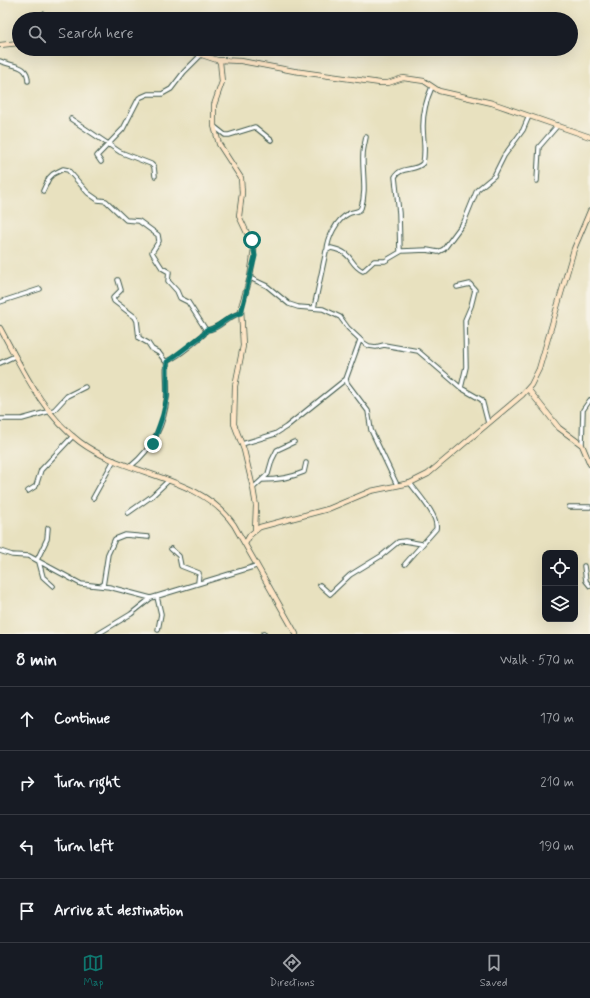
<!DOCTYPE html>
<html lang="en">
<head>
<meta charset="utf-8">
<style>
	:root { --surface:#171b24; --page:#242831; --text:#f1f3f6; --muted:#9ea1a6; --line:#363941; --accent:#0f766e }
	body { margin:0; font-family:Mynerve,sans-serif; background:var(--page); color:var(--text) }
	.controls { position:absolute; right:12px; bottom:12px; display:grid; overflow:hidden; border-radius:8px; box-shadow:0 4px 16px #0002 }
	.controls button { width:36px; height:36px; display:grid; place-items:center; padding:0; border:0; border-bottom:1px solid var(--line); background:var(--surface); color:var(--text); font:20px sans-serif }
	.stop { position:absolute; width:12px; height:12px; margin:-9px; border:3px solid #0f766e; border-radius:50%; background:#fff }
	.stop.end { background:#0f766e; border-color:#fff; box-shadow:0 1px 4px #0008 }
	.list { margin:0; padding:0; list-style:none }
	h2 { display:flex; justify-content:space-between; align-items:center; height:52px; margin:0; padding:0 16px; font-size:17px }
	h2 small { font-size:13px; font-weight:400; color:var(--muted) }
	.list li { display:grid; grid-template-columns:26px 1fr auto; gap:12px; align-items:center; box-sizing:border-box; height:64px; padding:0 16px; border-top:1px solid var(--line) }
	.list b { display:block; font-size:15px; white-space:nowrap }
	.list em { font-size:13px; font-style:normal; color:var(--muted) }
	.icon { flex:none; width:22px; height:22px; fill:none; stroke:currentColor; stroke-width:2; stroke-linecap:round; stroke-linejoin:round }
	.map { position:relative; flex:none; width:590px; height:634px; overflow:hidden }
	.search { position:absolute; background:var(--surface); box-shadow:0 4px 16px #0002; left:12px; right:12px; top:12px; height:44px; display:flex; align-items:center; gap:10px; box-sizing:border-box; padding:0 14px; border-radius:22px; color:var(--muted); font-size:15px }
	.sheet { height:308px; background:var(--surface) }
	nav { display:flex; justify-content:space-around; align-items:center; box-sizing:border-box; height:56px; border-top:1px solid var(--line); background:var(--surface); font-size:11px; color:var(--muted) }
	nav a { display:grid; justify-items:center; gap:2px }
	nav .on { color:var(--accent) }
	.map>svg:first-child { display:block }
	.lines { fill:none; stroke-linecap:round; stroke-linejoin:round }
	.street-casing { stroke:#3d5649; stroke-width:5.5 }
	.secondary-casing { stroke:#3d5649; stroke-width:6 }
	.street { stroke:#fff; stroke-width:3.5 }
	.secondary { stroke:#fee5c5; stroke-width:4.5 }
	.route { stroke:#0f766e; stroke-width:5 }
</style>
</head>
<body>
<div class="map">
<svg width="590" height="634" viewBox="0 0 590 634">
	<rect width="100%" height="100%" fill="#f7f3e8"/>
	<filter id="ink" filterUnits="userSpaceOnUse"><feTurbulence type="fractalNoise" baseFrequency=".025" numOctaves="2"/><feDisplacementMap in="SourceGraphic" scale="8" xChannelSelector="R" yChannelSelector="G"/><feConvolveMatrix kernelMatrix="1 2 1 2 8 2 1 2 1" color-interpolation-filters="sRGB"/></filter>
	<filter id="wash" filterUnits="userSpaceOnUse"><feTurbulence type="fractalNoise" baseFrequency=".012" numOctaves="4" result="noise"/><feDisplacementMap in="SourceGraphic" scale="16" xChannelSelector="R" yChannelSelector="G"/><feGaussianBlur stdDeviation="0.9" result="paint"/><feColorMatrix in="noise" values="0 0 0 0 0 0 0 0 0 0 0 0 0 0 0 0 0 1.4 0 .05"/><feComposite in="paint" operator="in"/></filter>
	<g filter="url(#wash)">
		<rect width="100%" height="100%" fill="#e8e1bf"/>
	</g>
	<g filter="url(#ink)">
		<g class="lines">
			<g class="street-casing">
				<path id="street" d="M43 19V14
					M0 61C13 67 28 64 28 81
					M71 119 120 152 151 164 154 167 155 176
					M215 127 225 135H229L255 127 271 140
					M101 162 97 156 123 129 139 98 148 94H162L171 89 184 72 202 54
					M537 181 539 147 558 125
					M43 191 49 178 53 174 63 169 68 170 88 193 98 200 106 201 126 220 139 221 158 235 159 241 152 252 153 254 162 268 169 272 168 281 177 291 180 298 188 302 206 330C219 330 228 315 241 313
					M327 250C328 238 336 220 348 214 352 211 359 213 361 208 367 191 362 172 363 155 363 149 365 143 366 137
					M400 252 399 213 395 177C400 166 416 172 423 163 426 150 423 139 423 126 423 113 427 98 432 87
					M250 278 267 286 289 304 298 307 323 309 340 317 348 328 364 343 369 346 376 347 384 345 418 351 461 388 482 400 488 423
					M118 280 121 290 113 298 114 301 135 317 137 321 139 338 148 343 152 349 159 353 165 361C174 361 196 341 204 334L206 330
					M457 287 470 284 475 290 471 306 465 320 466 367 461 388
					M0 302 40 289
					M314 308 325 256 326 251 331 248C355 253 348 264 363 271L374 261H385L402 251 427 250 438 252 444 249 464 222 477 190 494 176 504 156 523 130 529 116
					M360 340 346 379 347 383 368 411 371 430 397 485
					M0 363 15 356
					M0 419H22L54 410 67 396 85 387
					M242 444 275 434 286 427 346 379
					M582 445 583 410 590 400
					M131 466C152 449 165 424 167 396 168 384 165 373 167 361
					M262 480C277 480 290 478 304 472L306 463
					M253 488 268 474 272 460 277 450 294 442
					M28 491 36 486 41 470 73 436
					M93 498 114 460
					M569 507H590
					M128 513 152 496 168 481
					M171 549 179 556 181 566 199 573 198 583
					M0 551 12 555 29 556 81 584 109 587 151 598 256 566
					M37 560 47 539 48 528
					M39 562 43 577 53 586
					M405 564 436 529C439 516 417 493 410 483
					M584 566 586 581 590 586
					M320 585 330 594 350 575 381 556 398 542 405 541 422 544
					M103 586 108 554 115 539 125 535 148 537
					M157 597 161 614 158 630
					M98 634 131 614 151 598
					M263 634H264"/>
			</g>
			<g class="secondary-casing">
				<path id="secondary" d="M0 45 19 43
					M167 49 193 52 220 61 222 82 214 105V126L219 144 241 178 242 193 239 216 254 248 250 278 241 307 243 346 235 386 234 424 244 450 253 488 256 506 255 530
					M218 60 241 61 294 71 380 83H388L403 78 424 81 439 91 492 103 590 137
					M0 328C22 368 43 415 80 442 127 477 199 474 234 525L296 634
					M528 389 559 428 582 445 590 464
					M245 544 250 535 260 527 328 509 371 491 410 483 428 474 522 395 531 385 539 369 574 249 590 211"/>
			</g>
			<use href="#street" class="street"/>
			<use href="#secondary" class="secondary"/>
		</g>
	</g>
	<g class="lines" filter="url(#ink)">
		<path class="route" d="M153 444 163 415 167 397V362L204 334 206 330C218 330 227 315 241 313L255 256 252 240"/>
	</g>
</svg>
<div class="controls">
<button><svg class="icon" aria-label="locate" viewBox="0 0 24 24"><circle cx="12" cy="12" r="6"/><path d="M12 2v4M12 18v4M2 12h4M18 12h4"/></svg></button>
<button><svg class="icon" aria-label="layers" viewBox="0 0 24 24"><path d="M12 4l9 5-9 5-9-5zM3 14l9 5 9-5"/></svg></button>
</div>
<div class="stop" style="left:252px;top:240px"></div>
<div class="stop end" style="left:153px;top:444px"></div>
<div class="search"><svg class="icon" aria-label="search" viewBox="0 0 24 24"><circle cx="10" cy="10" r="6"/><path d="M15 15l6 6"/></svg>Search here</div>
</div>
<section class="sheet">
<h2>8 min<small>Walk · 570 m</small></h2>
<ul class="list">
<li><svg class="icon" aria-label="ahead" viewBox="0 0 24 24"><path d="M12 20V5M6 11l6-6 6 6"/></svg><div><b>Continue</b></div><em>170 m</em></li>
<li><svg class="icon" aria-label="right" viewBox="0 0 24 24"><path d="M7 20v-9h11M14 6l5 5-5 5"/></svg><div><b>Turn right</b></div><em>210 m</em></li>
<li><svg class="icon" aria-label="left" viewBox="0 0 24 24"><path d="M17 20v-9H6M10 6l-5 5 5 5"/></svg><div><b>Turn left</b></div><em>190 m</em></li>
<li><svg class="icon" aria-label="arrive" viewBox="0 0 24 24"><path d="M6 21V4h12l-3 4 3 4H6"/></svg><div><b>Arrive at destination</b></div></li>
</ul>
</section>
<nav>
<a class="on"><svg class="icon" aria-label="map" viewBox="0 0 24 24"><path d="M3 6l6-2 6 2 6-2v14l-6 2-6-2-6 2zM9 4v14M15 6v14"/></svg>Map</a>
<a><svg class="icon" aria-label="directions" viewBox="0 0 24 24"><path d="M12 3l9 9-9 9-9-9zM9 14v-3h6M13 9l2 2-2 2"/></svg>Directions</a>
<a><svg class="icon" aria-label="saved" viewBox="0 0 24 24"><path d="M7 4h10v16l-5-4-5 4z"/></svg>Saved</a>
</nav>
</body>
</html>
